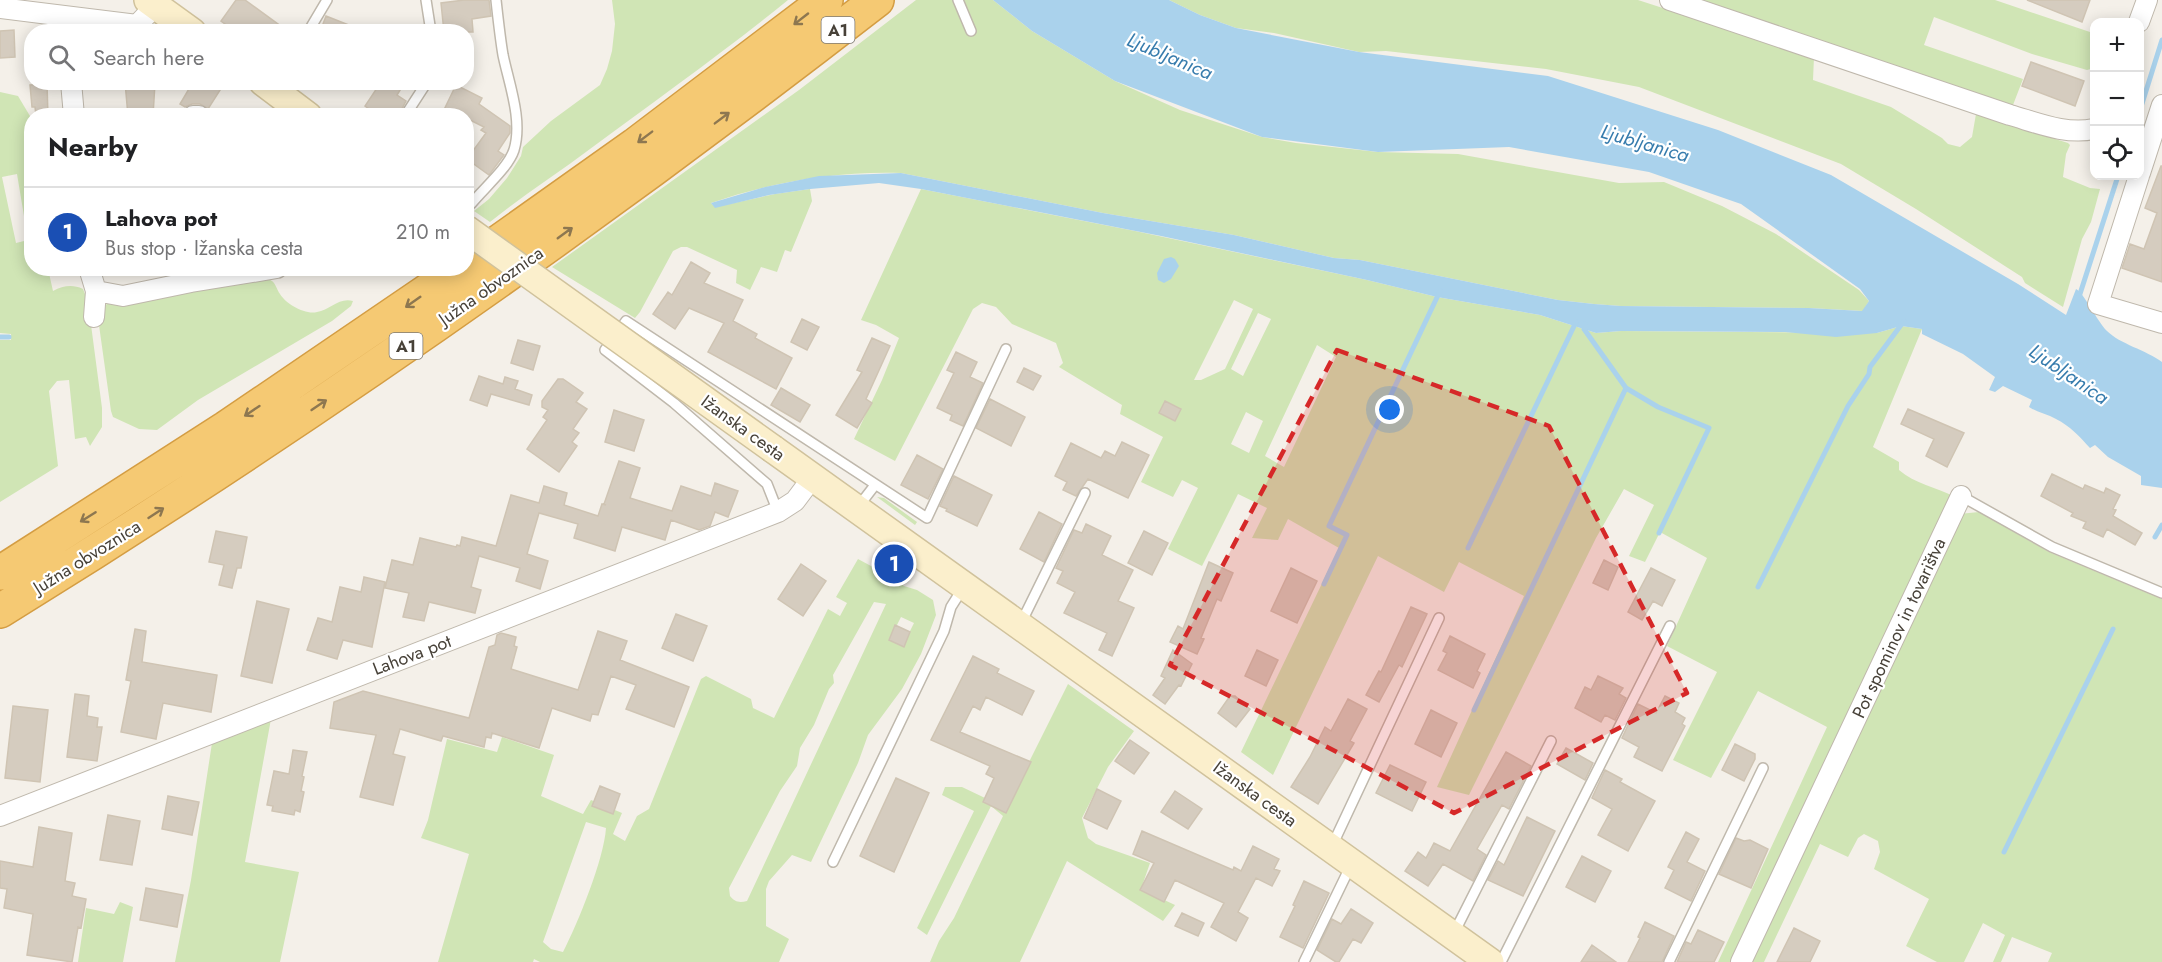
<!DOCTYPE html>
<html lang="en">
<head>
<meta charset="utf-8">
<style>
	:root { --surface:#fff; --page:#f6f6f6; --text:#202124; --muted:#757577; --line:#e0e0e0; --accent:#ec4428 }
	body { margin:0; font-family:Jost,sans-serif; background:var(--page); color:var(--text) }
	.controls { position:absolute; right:18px; top:18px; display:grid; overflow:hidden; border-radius:12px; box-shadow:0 3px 15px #0003 }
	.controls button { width:54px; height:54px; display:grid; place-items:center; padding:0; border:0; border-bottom:2px solid var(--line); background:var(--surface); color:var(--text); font:30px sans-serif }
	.you { position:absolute; left:1390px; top:410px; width:21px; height:21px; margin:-15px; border:4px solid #fff; border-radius:50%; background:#1a73e8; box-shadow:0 0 0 9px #1a73e833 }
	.badge { display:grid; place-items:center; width:39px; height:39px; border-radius:50%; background:var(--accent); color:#fff; font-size:20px; font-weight:700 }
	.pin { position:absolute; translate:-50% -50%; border:3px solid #fff; box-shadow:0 2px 6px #0006 }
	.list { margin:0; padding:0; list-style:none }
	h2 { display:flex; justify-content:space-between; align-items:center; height:78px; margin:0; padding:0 24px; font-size:26px }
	h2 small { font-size:20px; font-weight:400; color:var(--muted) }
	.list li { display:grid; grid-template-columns:39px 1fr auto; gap:18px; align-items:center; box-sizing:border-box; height:90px; padding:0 24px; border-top:2px solid var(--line) }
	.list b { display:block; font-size:22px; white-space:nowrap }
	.list p { margin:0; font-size:20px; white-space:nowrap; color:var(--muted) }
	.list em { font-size:20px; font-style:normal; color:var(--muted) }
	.icon { flex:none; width:33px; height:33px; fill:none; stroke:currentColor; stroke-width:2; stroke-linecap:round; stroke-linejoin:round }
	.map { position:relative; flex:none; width:2162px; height:962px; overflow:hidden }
	.search { position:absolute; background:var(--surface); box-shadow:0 3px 15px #0003; left:24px; top:24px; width:450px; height:66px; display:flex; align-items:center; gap:15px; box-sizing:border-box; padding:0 21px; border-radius:24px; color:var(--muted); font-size:22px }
	.panel { position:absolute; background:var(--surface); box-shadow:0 3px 15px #0003; left:24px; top:108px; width:450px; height:168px; border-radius:24px }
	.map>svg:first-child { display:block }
	.green { fill:#d0e5b5; fill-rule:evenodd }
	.water { fill:#aad2ec }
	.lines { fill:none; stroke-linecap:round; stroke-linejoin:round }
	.stream { stroke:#aad2ec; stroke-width:5 }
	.building { fill:#d5ccbf; stroke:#cfc4b3; stroke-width:1.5 }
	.lane-casing { stroke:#bfb8ac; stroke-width:12 }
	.street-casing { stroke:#bfb8ac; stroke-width:22 }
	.secondary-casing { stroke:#d0c29c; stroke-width:30 }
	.highway-casing { stroke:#d49d43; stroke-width:36 }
	.lane { stroke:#fff; stroke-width:9 }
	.street { stroke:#fff; stroke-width:20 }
	.secondary { stroke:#fbefcc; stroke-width:27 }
	.highway { stroke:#f5c973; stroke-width:33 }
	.secondary-bridge-casing { stroke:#d0c29c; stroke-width:30; stroke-linecap:butt }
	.secondary-bridge { stroke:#fbefcc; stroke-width:27 }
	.oneway { stroke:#8d7750 }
	.marked { fill:#d62828; fill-opacity:0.2; stroke:#d62828; stroke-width:4.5; stroke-dasharray:12 8; stroke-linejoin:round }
	.labels { text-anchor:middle; stroke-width:4.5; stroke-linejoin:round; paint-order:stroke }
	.shield { fill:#fff; stroke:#7e7a74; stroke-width:1.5 }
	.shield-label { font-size:16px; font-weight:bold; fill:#474138 }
	.street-label { font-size:18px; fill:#474138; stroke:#fff }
	.water-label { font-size:20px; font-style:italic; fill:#377cad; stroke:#fff }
</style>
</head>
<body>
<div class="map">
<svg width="2162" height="962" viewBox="0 0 2162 962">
	<rect width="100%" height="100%" fill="#f4f0e9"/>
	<path class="green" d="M612 0H788C724 52 656 100 590 149 557 174 522 196 490 222L474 211 489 199 507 178 521 156 523 147 551 121 600 85 607 69 612 51 615 24Z
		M916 0H993L1032 31 1115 81 1180 110 1262 137 1296 143 1378 152 1458 154 1619 183 1664 182 1722 206 1776 234 1859 290 1869 301 1863 311 1809 308 1621 306 1594 304 1558 300 1360 260 1334 258 1234 235 1103 213 901 173C836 171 772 182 711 203L715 207 775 194 810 189 812 201 791 252 785 250 777 272 761 267 750 290 736 283 737 270 687 247H681L673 251 640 312 635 318 552 267 799 90Z
		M1169 0H1638L1814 57 1813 80 1891 107 1942 138 1948 144 1960 147 1972 137 1976 114 2068 143 2070 145 2066 154 2063 177 2090 188 2100 189 2091 222 2082 239 2063 307 2025 283 2022 277 1916 209 1841 164 1639 87 1546 69 1386 51 1359 52 1274 33 1236 28 1200 15Z
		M1694 0H1995L2090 32V42L2094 46V68L2087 70 2032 54 1934 17 1924 45 2023 79 2013 105Z
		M0 92 18 96 30 116 32 133V268L48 269 53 291C63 286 72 284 83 289L88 302 102 408V427L90 446 86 437 75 439 69 380 57 381 49 391 58 466 0 502V340H11V334L0 333ZM17 174 28 240 16 243 2 177Z
		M921 189 1135 231 1367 280 1437 297 1540 315 1596 333 1621 331 1877 333 1901 326 1922 329 1873 447 1899 462V470C1915 484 1936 487 1955 497L1734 962H1718L1827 727 1758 691 1711 778 1673 760 1717 672 1667 646 1707 558 1660 532 1645 562 1629 556 1654 505 1624 489 1596 538 1469 795 1437 787 1524 596 1459 562 1444 592 1378 556 1273 775 1241 752 1339 548 1288 519 1278 540 1252 538 1267 508 1238 494 1202 566 1168 549 1198 488 1182 480 1173 497 1141 482 1163 437 1120 414 1122 405 1059 367 1063 363 1056 343 1012 324 996 307 982 303 973 309 895 461 854 439 882 380 899 338 876 325 861 320ZM1234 300 1253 309 1225 369 1201 380H1194ZM1258 313 1271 319 1243 376 1231 369ZM1317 345 1336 357 1284 467 1265 456ZM1246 412 1263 421 1249 453 1231 444Z
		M263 277C266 279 269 279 272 281 276 284 277 290 280 294 286 304 305 315 317 312 330 310 339 297 353 301L351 306 332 321 198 400 157 430 139 429 113 417 111 411 98 318 105 305 112 302Z
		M877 497 884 498 917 522 915 525Z
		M1979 512 2049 552 2162 599V962H2048L2052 953 2012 937 2001 962H1993L2005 935 1983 923 1964 962H1937L1906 946 1929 899 1874 869 1880 852 1878 841 1864 834 1858 838 1848 857 1820 844 1764 962H1746L1959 514Z
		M858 559 897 580 904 586 917 590 933 600 936 615 921 654 902 689 868 735 858 763 811 862 792 855 769 881 766 889V926L789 939 779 962H540L534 959 533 962H438L469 854 421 838 428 820 447 739 497 752 502 737 554 755 541 796 583 814 591 800 622 813 613 834 625 841 637 816 649 809 701 679 706 676 751 699 753 708 774 718 828 609 840 616 847 603 836 597ZM874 602 886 604 747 901C739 903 735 902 730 896L729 888 780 791 797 766 800 748 814 725 829 689 834 683 833 675ZM901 617 914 623 906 639 893 633ZM586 822 606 828C604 859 578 923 563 952L551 949 543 942Z
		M1068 684 1134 731 1108 767 1082 818 1088 838 1096 844 1150 863 1141 889 1175 905 1163 921 1067 861 1020 962H930L939 941 954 918 1003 816 991 806 927 935 917 928 974 811 942 795 945 787H962L1006 808Z
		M271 719 245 862 299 872 280 962H175L191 880 212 743Z
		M120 902 133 907 123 962H78L86 908 114 914Z"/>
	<path class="water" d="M993 0H1169L1200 15 1236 28 1359 52 1548 76 1718 130 1831 175 2018 284 2066 315 2076 289C2084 293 2097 321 2107 331 2120 344 2146 350 2162 362V488L2141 485V476L2108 457 2095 445 2090 448C2080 437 2070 426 2056 419 2047 414 2038 413 2029 407L2032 400 2003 386 1995 392 1989 390 1995 377 1963 354 1922 334V329L1901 326 1877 333 1836 337 1785 332 1621 331 1596 333 1540 315 1437 297 1367 280 1161 236 921 189 879 183 810 189 769 195 715 208 711 203 765 187 819 176 901 173 1103 213 1234 235 1334 258 1360 260 1558 300 1594 304 1621 306 1809 308 1862 311 1869 301 1860 289 1741 204 1649 172 1509 147 1378 152 1262 137 1115 81 1032 31Z
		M1171 257 1175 259 1179 266 1171 279 1164 283 1158 280 1157 273 1164 259Z"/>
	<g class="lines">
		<path class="stream" d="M2140 110 2162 40
			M2079 297 2118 176
			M1585 324 1584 329 1626 388 1658 407 1709 428 1659 533
			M0 337H9
			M2155 537 2162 525
			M1468 548 1576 322
			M1324 584 1347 535 1329 526 1440 291
			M1758 587 1848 406 1869 374 1870 367 1904 321
			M1474 710 1626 388
			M2004 852 2113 629"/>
	</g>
	<path class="building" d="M236 0H245L289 32H236L221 21Z
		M464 0H489L491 16 472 19 473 32H444L441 3Z
		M2027 0H2090L2082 22Z
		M326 16 364 31V32H320Z
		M14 30 15 57 0 58V31Z
		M2031 62 2084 81 2075 106 2022 86Z
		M125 82 155 83 153 116H128Z
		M193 82H214L222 87 208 109 200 104H192L185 107 180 104Z
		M381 82H405L397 95 406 101 398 116H379L365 106Z
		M47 84 48 116H36L35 107H32L30 85Z
		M456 85 482 98 479 104 510 126V133L498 151 504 155 489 175 467 159 486 133 481 130 484 127 466 118V116H441Z
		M2161 166H2162V282L2122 268 2130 244 2144 249 2157 213 2145 208Z
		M691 262 710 273 704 283 743 300 733 321 757 334 755 338 792 358 776 389 708 352 724 323 689 308 675 329 653 314 668 292 672 295Z
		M802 319 819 327 807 350 791 342Z
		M872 338 890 346 866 399 872 403 857 428 836 415 862 372 857 370Z
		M518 340 540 346 533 370 511 363Z
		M956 352 977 362 970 377 983 383 963 426 950 420 952 415 937 408 954 373 947 370Z
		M1024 368 1041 376 1033 390 1017 382Z
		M479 376 503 384 505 377 518 381 515 389 532 395 529 405 491 394 487 406 470 400Z
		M558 379H563L583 393 576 402 587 409 573 429 579 433 572 442 577 446 559 472 527 449 547 420 543 417 548 410 542 407V401Z
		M781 388 810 405 800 422 771 405Z
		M990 399 1025 417 1011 446 976 428Z
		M1165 401 1181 409 1175 421 1159 413Z
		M1908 409 1964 433 1947 467 1926 456 1934 439 1901 424Z
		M614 410 644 420 634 451 605 442Z
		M1122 442 1149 455 1128 498 1088 479 1076 496 1063 490 1067 482 1055 476 1071 443 1101 458 1105 451 1115 456Z
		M917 455 943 469 928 499 901 485Z
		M619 461 640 468 630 498 672 511 681 486 711 496 715 483 738 491 728 517 715 512 710 526 699 530 671 520 665 540 622 527 615 551 574 538 578 524 539 513 527 554 548 561 540 589 516 581 520 568 479 556 471 587 481 590 475 613 429 602 424 621 403 617 409 593 385 588 392 560 413 565 420 538 456 547 457 545 460 546 462 537 496 546 511 495 539 503 544 486 567 493 564 505 598 516 602 504 606 505 604 504Z
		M2052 474 2083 489 2085 485 2104 493 2106 488 2120 495 2113 509 2116 510 2113 516 2142 533 2135 545 2107 529 2103 537 2083 528 2086 522 2071 516 2073 513 2041 496Z
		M954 476 992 495 977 526 946 511 947 509 940 506Z
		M1039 512 1062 524 1044 562 1020 549Z
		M1086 524 1111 536 1102 555 1133 570 1118 601 1134 608 1112 656 1099 650 1107 633 1064 613 1075 592 1057 583 1063 571 1056 568 1074 530 1082 533Z
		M216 531 247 537 241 568H237L232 588 219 585 224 565 209 562Z
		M1144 531 1168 543 1152 575 1128 563Z
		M1604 560 1618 567 1608 590 1593 583Z
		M1209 562 1233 573 1221 601 1217 599 1201 638 1204 639 1197 654 1170 642 1178 626 1183 629Z
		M801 564 826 581 803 616 778 599Z
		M1291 568 1317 581 1297 623 1271 611Z
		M1651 568 1675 580 1662 606 1653 601 1642 620 1628 612Z
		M364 577 385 582 372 647 343 640 337 659 307 650 318 618 332 622 340 587 361 592Z
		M257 601 289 609 272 683 241 676Z
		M1411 607 1427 614 1402 667 1399 665 1379 702 1366 695 1379 671 1381 672Z
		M676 614 707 626 693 661 662 648Z
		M895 625 910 632 904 647 889 640Z
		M135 629 146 631 142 662 217 675 211 712 163 703 156 739 121 732 131 681 126 680Z
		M598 631 627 641 620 660 689 687 674 727 626 709 636 685 611 676 598 715 592 714 590 721 552 708 539 748 492 733 491 738 486 737 484 747 443 736 441 741 400 729 393 754 405 757 393 805 360 797 376 735 330 728 334 702 363 691 469 718 489 647 495 645 497 635 501 633 516 637 514 646 517 647 511 669 578 690Z
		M1450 636 1485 654 1477 671 1480 673 1473 688 1438 670 1447 653 1443 651Z
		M1173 650 1192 664 1181 686 1179 685 1165 704 1153 695 1165 678 1161 676Z
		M1257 650 1278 660 1266 686 1245 676Z
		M973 656 999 669 997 673 1034 691 1022 715 986 697 980 710 973 706 960 732 1031 762 1006 813 983 802 994 778 986 774 990 766 931 740Z
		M1598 676 1623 688 1619 694 1626 698 1615 720 1605 715 1601 722 1575 708 1585 687 1591 690Z
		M75 694 89 696 87 716 98 718 97 727H102L97 761 67 757Z
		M1230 696H1235L1250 709 1236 727 1218 713Z
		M1665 696 1679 703 1675 712 1685 718 1682 724 1685 726 1662 771 1634 757 1639 747 1622 738 1638 704 1656 713Z
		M1348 699 1367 709 1350 741 1354 743 1318 804 1291 787 1310 757 1325 727 1331 731Z
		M13 706 48 710 40 782 5 778Z
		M1431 710 1457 723 1441 757 1415 744Z
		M1130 740 1149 753 1134 774 1115 761Z
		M1735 744 1755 754V759L1744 781 1722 770Z
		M1566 748 1593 763 1585 780 1557 764Z
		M293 750 307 752 302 776 304 777 301 791 304 792 300 812 295 810 294 815 272 811 273 806 267 805 274 771 289 774Z
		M1506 752 1531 766 1509 809 1502 805 1477 849 1486 855 1473 881 1443 864 1428 886 1405 871 1418 852 1426 858 1434 843 1450 851Z
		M1390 765 1426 782 1412 811 1376 793Z
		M1605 770 1622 779 1620 782 1655 801 1628 851 1598 835 1612 809 1592 798Z
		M896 778 929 793 894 872 860 856Z
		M600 786 620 794 613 814 592 806Z
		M1097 789 1121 801 1107 829 1084 818Z
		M1175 791 1202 809 1188 829 1161 812Z
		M168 796 199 802 192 835 162 829Z
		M108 815 140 821 132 865 100 860Z
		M1527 817 1555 831 1523 896 1488 880 1498 861 1504 865Z
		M39 827 72 833 65 881 75 883 72 896 86 899 81 928 78 927 72 962 27 955 33 914 4 908 7 889 0 888V861L33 867Z
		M1142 831 1233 870 1234 867 1241 871 1253 846 1279 859 1274 869 1280 871 1272 886 1256 878 1238 912 1248 918 1236 941 1211 927 1224 903 1175 880 1164 902 1140 890 1154 863 1133 854Z
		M1686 832 1699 839 1687 862 1705 871 1691 901 1665 888 1674 870 1668 867Z
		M1736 838 1744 841 1750 840 1768 849 1751 888 1719 874Z
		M1582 856 1611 871 1595 902 1566 887Z
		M1304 881 1329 893 1303 948 1280 937 1295 906 1293 905Z
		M146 888 183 895 177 927 140 920Z
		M1351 909 1373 923 1361 943 1353 939 1339 962H1336L1317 950 1332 919 1341 924Z
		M1182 913 1204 923 1198 936 1175 926Z
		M1645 922 1674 936 1662 962H1628L1640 938 1638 937Z
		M1794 928 1820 941 1810 962H1777Z
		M1698 930 1724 942 1714 962H1677L1686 942 1691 944Z
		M1592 945 1616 962H1581Z"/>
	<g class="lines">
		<g class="lane-casing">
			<path id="lane" d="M426 0 431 32
				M958 0 971 31
				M308 32 327 0
				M405 116 427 82
				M471 204C483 189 508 168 514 150 523 120 509 84 503 55 500 37 498 18 496 0
				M1961 496 2052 547 2162 593
				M858 507 875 485
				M778 512 767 484 674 403 605 350 626 321 927 518 1006 349
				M1021 623 1085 493
				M1332 846 1439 618
				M833 862 944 631 951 607 963 588
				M1454 933 1551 741
				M1304 962 1351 865
				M1501 962 1670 626
				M1669 962 1763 768"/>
		</g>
		<g class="street-casing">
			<path id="street" d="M1670 0 2010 115C2038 123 2066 135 2094 129
				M0 8 137 25 161 0
				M2139 22 2147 0
				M71 82 74 116
				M193 116H199
				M2140 173 2162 105
				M2139 176 2098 304 2162 323
				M89 268 96 291 94 317
				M96 291 123 296 191 282 277 268
				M0 816 778 512 795 501 813 477
				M1741 962 1961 496"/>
		</g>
		<g class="secondary-casing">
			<path id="secondary" d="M148 0 192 32
				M263 82 308 116
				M773 449 1490 962"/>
		</g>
		<g class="highway-casing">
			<path id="highway" d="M466 265 635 145 826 0
				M0 573 226 428 461 268
				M0 611C303 424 595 219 877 0"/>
		</g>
		<use href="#lane" class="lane"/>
		<use href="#street" class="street"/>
		<use href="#secondary" class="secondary"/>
		<use href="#highway" class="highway"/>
		<g class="secondary-bridge-casing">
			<path id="secondary-bridge" d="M466 229 773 449"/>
		</g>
		<use href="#secondary-bridge" class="secondary-bridge"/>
	</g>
	<defs><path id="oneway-shaft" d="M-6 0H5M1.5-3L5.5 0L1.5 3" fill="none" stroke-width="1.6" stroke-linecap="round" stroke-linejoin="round" transform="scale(1.5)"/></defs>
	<g class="oneway">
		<use href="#oneway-shaft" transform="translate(801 19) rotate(142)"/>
		<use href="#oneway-shaft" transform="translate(722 118) rotate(-37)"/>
		<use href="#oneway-shaft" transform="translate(645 137) rotate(143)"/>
		<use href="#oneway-shaft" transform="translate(565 233) rotate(-36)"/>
		<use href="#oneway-shaft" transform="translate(413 302) rotate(145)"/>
		<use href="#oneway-shaft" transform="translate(319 405) rotate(-34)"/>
		<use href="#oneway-shaft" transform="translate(252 411) rotate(146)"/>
		<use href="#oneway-shaft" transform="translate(156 513) rotate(-33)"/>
		<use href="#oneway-shaft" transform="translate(88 517) rotate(148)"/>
	</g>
	<path class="marked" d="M1337 350 1549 426 1687 693 1454 813 1170 665Z"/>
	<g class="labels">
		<g class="shield">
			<rect x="821.5" y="17" width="33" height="26" rx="4.5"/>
			<rect x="389.5" y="333" width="33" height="26" rx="4.5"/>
		</g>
		<g class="shield-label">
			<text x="838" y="36">A1</text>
			<text x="406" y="352">A1</text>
		</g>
		<g class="street-label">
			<text transform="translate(491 286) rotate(-35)" y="6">Južna obvoznica</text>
			<text transform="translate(743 428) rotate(36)" y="6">Ižanska cesta</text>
			<text transform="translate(87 557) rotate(-32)" y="6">Južna obvoznica</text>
			<text transform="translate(1899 628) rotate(-65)" y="6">Pot spominov in tovarištva</text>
			<text transform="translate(412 655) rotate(-21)" y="6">Lahova pot</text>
			<text transform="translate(1255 794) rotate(36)" y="6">Ižanska cesta</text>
		</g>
		<g class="water-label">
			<text transform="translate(1170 56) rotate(23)" y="7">Ljubljanica</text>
			<text transform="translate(1645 143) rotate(16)" y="7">Ljubljanica</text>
			<text transform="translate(2069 374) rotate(34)" y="7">Ljubljanica</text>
		</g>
	</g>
</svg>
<div class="controls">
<button>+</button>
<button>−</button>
<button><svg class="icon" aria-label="locate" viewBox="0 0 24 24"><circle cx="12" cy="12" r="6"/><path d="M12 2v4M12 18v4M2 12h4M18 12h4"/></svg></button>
</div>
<div class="you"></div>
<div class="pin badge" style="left:894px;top:564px;background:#1a4fb4">1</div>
<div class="search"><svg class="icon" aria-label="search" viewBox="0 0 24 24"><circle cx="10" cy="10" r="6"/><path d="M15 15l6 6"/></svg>Search here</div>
<section class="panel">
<h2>Nearby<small></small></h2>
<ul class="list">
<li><span class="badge" style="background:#1a4fb4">1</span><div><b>Lahova pot</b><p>Bus stop · Ižanska cesta</p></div><em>210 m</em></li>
</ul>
</section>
</div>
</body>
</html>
